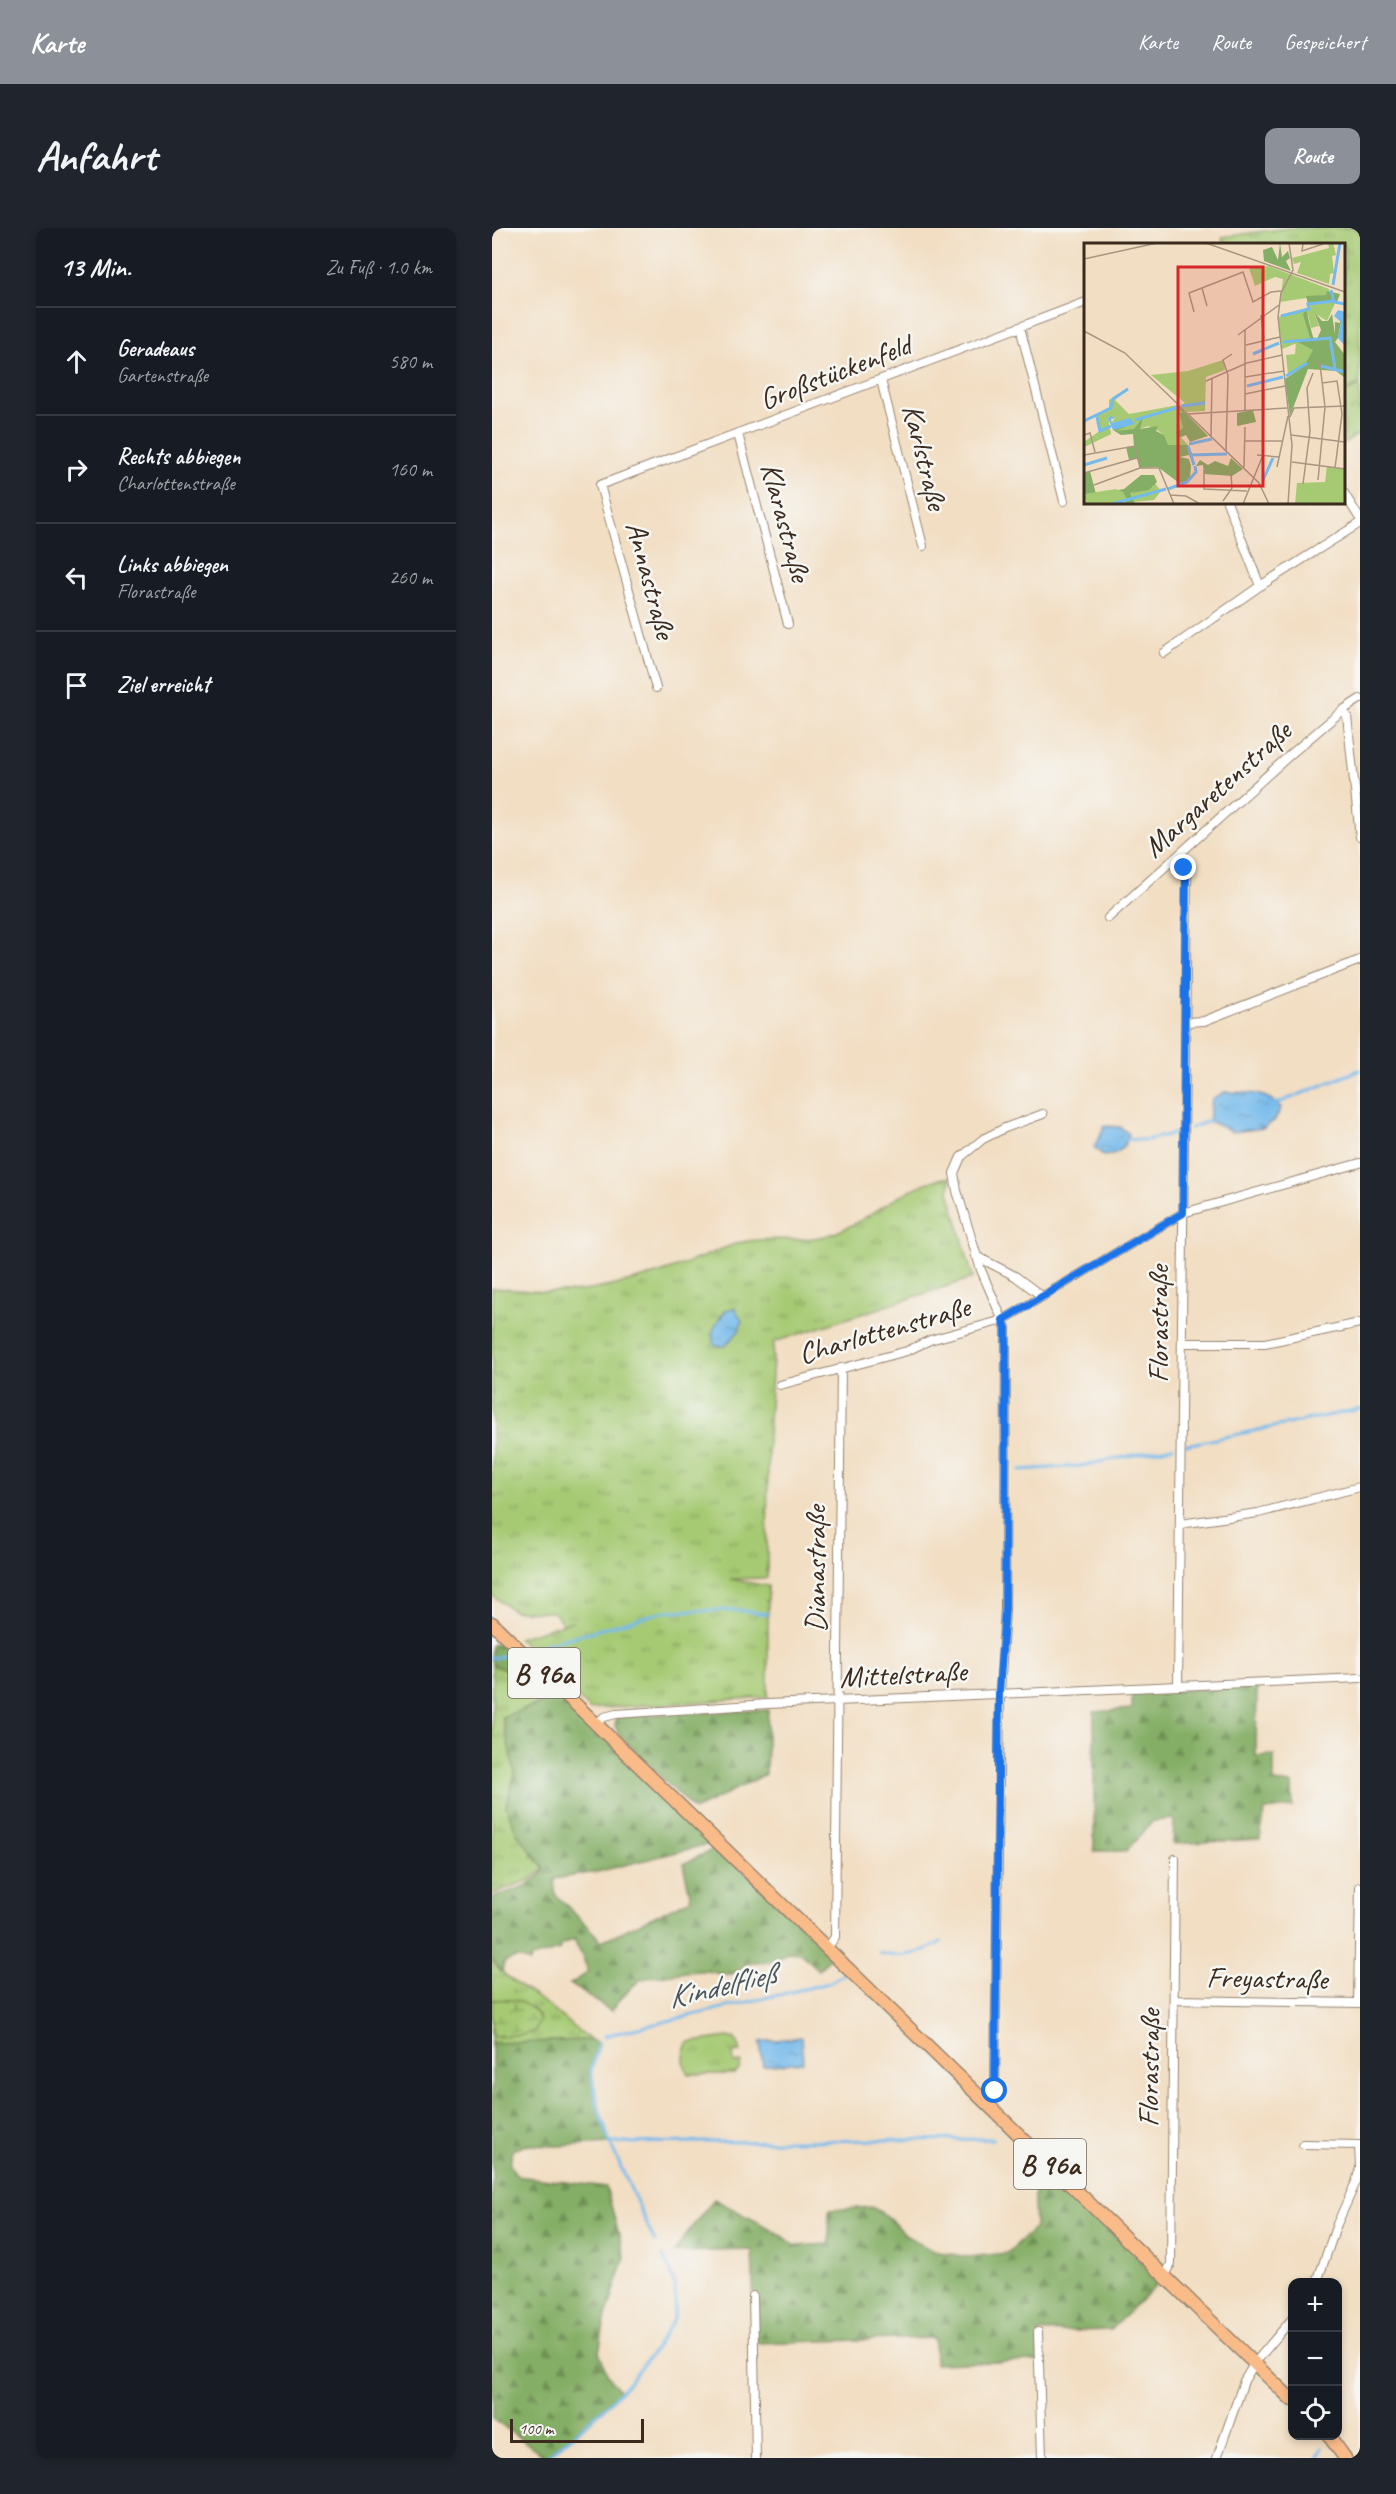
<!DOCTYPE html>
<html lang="de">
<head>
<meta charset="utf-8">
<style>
	:root { --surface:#171b24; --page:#20242c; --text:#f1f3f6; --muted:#9ea1a6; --line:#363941; --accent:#8c9099 }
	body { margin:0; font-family:Caveat,sans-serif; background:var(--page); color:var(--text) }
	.controls { position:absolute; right:18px; bottom:18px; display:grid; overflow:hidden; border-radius:12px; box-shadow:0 3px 9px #0003 }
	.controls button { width:54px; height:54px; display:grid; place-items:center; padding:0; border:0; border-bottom:2px solid var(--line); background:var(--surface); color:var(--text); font:30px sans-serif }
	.scale { position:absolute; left:18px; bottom:15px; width:134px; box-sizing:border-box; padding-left:6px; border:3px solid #3b2a1e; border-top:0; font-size:16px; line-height:21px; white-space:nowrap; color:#3b2a1e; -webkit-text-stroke:4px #f6f6f2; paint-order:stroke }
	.stop { position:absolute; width:18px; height:18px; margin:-14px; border:4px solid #1a73e8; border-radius:50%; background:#fff }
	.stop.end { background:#1a73e8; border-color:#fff; box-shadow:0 2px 6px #0008 }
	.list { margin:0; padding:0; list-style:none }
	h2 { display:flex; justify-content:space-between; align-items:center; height:78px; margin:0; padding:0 24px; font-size:26px }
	h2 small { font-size:20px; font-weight:400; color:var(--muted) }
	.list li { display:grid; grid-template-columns:39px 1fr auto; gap:18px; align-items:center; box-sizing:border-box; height:108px; padding:0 24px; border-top:2px solid var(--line) }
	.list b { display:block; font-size:22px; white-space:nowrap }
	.list p { margin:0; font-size:20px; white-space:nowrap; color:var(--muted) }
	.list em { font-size:20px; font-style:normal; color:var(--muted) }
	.icon { flex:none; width:33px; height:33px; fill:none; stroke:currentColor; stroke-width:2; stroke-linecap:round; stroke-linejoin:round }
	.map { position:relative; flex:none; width:868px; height:2230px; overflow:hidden; border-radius:12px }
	header { display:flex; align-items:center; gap:36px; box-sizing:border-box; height:84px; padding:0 30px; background:var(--accent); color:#fff }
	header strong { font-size:28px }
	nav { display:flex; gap:33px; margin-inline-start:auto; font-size:21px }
	.intro { display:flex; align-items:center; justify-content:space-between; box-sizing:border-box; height:144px; padding:0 36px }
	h1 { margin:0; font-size:42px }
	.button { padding:15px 27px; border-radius:12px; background:var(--accent); color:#fff; font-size:21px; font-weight:700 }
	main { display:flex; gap:36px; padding:0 36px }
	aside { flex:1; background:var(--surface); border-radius:12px; box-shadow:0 3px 9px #0003 }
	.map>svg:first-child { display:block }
	.grass { fill:url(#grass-tufts); stroke:#707a48; stroke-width:1.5 }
	.forest { fill:url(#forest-firs); stroke:#606c42; stroke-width:1.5 }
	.wetland { fill:url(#wetland-marsh); stroke:#707a48; stroke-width:1.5 }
	.park { fill:url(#park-crowns); stroke:#707a48; stroke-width:1.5 }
	.water { fill:url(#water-ripples); stroke:#587285; stroke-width:1.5 }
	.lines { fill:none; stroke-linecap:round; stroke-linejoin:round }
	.stream { stroke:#75baec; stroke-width:3 }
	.street-casing { stroke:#968470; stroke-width:10 }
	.primary-casing { stroke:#968470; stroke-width:15 }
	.street { stroke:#fff; stroke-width:8 }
	.primary { stroke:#f9bc89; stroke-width:12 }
	.route { stroke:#1a73e8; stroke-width:8 }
	.labels { text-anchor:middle; stroke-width:5; stroke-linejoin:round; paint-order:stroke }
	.shield { fill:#f6f6f2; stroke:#73675e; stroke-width:1.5 }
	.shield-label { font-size:28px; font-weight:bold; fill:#3b2a1e }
	.street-label { font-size:30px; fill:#3b2a1e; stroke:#f6f6f2 }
	.water-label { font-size:32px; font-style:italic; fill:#4c555c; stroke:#f6f6f2 }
	.inset-river { fill:none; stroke:#75baec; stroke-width:3 }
	.inset-road { fill:none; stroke:#a99681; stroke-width:1.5 }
	.view { fill:#d62828; fill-opacity:0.15; stroke:#d62828; stroke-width:3 }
	.inset-edge { fill:none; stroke:#3b2a1e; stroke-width:3 }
</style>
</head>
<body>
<header>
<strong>Karte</strong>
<nav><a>Karte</a><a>Route</a><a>Gespeichert</a></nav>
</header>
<div class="intro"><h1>Anfahrt</h1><a class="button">Route</a></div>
<main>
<aside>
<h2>13 Min.<small>Zu Fuß · 1.0 km</small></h2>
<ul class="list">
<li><svg class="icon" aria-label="ahead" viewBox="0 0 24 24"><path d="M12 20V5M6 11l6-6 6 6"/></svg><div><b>Geradeaus</b><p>Gartenstraße</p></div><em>580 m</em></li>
<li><svg class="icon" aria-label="right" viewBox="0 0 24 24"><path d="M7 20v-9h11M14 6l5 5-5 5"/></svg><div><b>Rechts abbiegen</b><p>Charlottenstraße</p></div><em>160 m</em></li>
<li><svg class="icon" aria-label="left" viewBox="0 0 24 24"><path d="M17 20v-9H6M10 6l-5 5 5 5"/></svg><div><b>Links abbiegen</b><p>Florastraße</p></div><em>260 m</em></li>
<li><svg class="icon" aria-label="arrive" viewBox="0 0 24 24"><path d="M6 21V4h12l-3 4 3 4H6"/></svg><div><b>Ziel erreicht</b></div></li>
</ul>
</aside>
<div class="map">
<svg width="868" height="2230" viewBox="0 0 868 2230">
	<defs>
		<pattern id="grass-tufts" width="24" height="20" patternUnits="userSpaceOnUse" patternTransform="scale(1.5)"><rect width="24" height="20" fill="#a6ca73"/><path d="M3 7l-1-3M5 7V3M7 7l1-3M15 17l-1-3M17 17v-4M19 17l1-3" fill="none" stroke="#88a45e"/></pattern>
		<pattern id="forest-firs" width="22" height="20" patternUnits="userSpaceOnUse" patternTransform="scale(1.5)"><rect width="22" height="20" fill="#84ae65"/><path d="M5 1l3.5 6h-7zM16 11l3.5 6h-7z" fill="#6d8e53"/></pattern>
		<pattern id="wetland-marsh" width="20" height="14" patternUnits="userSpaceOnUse" patternTransform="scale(1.5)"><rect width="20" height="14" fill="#a6ca73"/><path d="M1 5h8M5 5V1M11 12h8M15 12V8" fill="none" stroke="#88a45e"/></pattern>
		<pattern id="park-crowns" width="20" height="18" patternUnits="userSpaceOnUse" patternTransform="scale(1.5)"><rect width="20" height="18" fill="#a6ca73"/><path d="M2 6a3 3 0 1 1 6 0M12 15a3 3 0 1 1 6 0" fill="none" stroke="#88a45e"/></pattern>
		<pattern id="water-ripples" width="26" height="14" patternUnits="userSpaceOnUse" patternTransform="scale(1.5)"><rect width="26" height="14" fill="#75baec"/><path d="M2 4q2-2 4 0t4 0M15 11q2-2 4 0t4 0" fill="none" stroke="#6197bf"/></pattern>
	</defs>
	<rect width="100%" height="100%" fill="#f6f6f2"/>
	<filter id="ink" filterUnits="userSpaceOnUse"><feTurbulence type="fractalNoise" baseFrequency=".0167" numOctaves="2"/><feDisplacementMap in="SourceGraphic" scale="12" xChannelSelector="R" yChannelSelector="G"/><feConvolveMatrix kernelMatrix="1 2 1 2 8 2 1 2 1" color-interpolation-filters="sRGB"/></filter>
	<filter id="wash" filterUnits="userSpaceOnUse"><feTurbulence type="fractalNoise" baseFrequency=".008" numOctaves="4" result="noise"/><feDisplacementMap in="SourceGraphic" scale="24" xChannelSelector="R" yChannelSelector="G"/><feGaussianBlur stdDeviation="1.35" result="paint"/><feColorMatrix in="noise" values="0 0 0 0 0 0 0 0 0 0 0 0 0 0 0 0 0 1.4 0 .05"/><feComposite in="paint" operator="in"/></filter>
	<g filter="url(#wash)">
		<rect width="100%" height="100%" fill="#f2dec3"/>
		<path class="grass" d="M794 0H868V156L852 164V16H732L730 9Z
			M459 949 457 963 481 1050 282 1114 276 1207 275 1350 238 1351 276 1358V1469L97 1481 26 1410 81 1393 71 1396 62 1384 22 1383 0 1367V1060C35 1062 74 1068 109 1060 139 1054 172 1045 200 1033 218 1027 233 1018 251 1014 279 1008 309 1015 337 1007 380 993 413 954 459 949Z
			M0 1437 39 1450 56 1473 10 1489 23 1545 14 1578 25 1605 52 1641 40 1651 0 1666Z
			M0 1731C14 1754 38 1763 58 1779 72 1791 84 1802 99 1812L0 1815Z
			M236 1809 243 1811 249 1824 241 1825 242 1835H249L247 1842 242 1846H196C191 1837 191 1824 195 1815Z"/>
		<path class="forest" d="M15 1412 218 1613 213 1617 105 1644 62 1651 63 1666 110 1713 199 1671 191 1636 226 1619 341 1728 326 1742 308 1725 296 1724C283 1736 272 1734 255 1735 238 1753 234 1746 214 1743 208 1742 153 1749 149 1752 137 1759 128 1772 119 1783L78 1756 97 1744 82 1711 67 1718 68 1722 39 1730 38 1735C28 1729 23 1729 13 1734L10 1744 0 1731V1670C16 1663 44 1659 52 1641L25 1605 14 1578 23 1545 10 1489 56 1473 39 1450 0 1437V1417Z
			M765 1458 764 1528 782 1527V1554L800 1556 801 1579 773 1582 768 1611 681 1616 682 1591 661 1593 634 1623H602V1484L640 1481V1465Z
			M276 1482 274 1546 202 1582 127 1507 123 1498 125 1488Z
			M99 1812 107 1815 99 1843 107 1879 118 1915 64 1918 35 1917 20 1922 18 1937 25 1948 114 1959 133 2029 113 2092 107 2124 115 2146 128 2163 97 2195 54 2229 0 2190V1815Z
			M541 1948 563 1950 665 2047 664 2058 618 2102 547 2104V2133L443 2136 442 2110 263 2115 260 2022 183 2024C190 2008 211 1987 222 1971L281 2002 304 2018 337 2016V1982L380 1979 395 1988 413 2007 441 2023 476 2029 515 2025 543 2000Z"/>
		<path class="wetland" d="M0 1772C19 1770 39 1773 48 1792L43 1803 29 1807 0 1808Z"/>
		<path class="park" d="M868 157V205L852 216V165Z"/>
		<path class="water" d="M733 864C754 865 774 863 789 880L783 892 772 900 741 904 717 893 720 871Z
			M613 898 628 899 637 906C632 921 628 925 612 928L602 919Z
			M243 1080 250 1093 247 1103 233 1118H223C215 1104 226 1094 234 1082Z
			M309 1809 311 1834 271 1838 268 1814Z"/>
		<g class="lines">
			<path class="stream" d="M784 876 868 842
				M698 900 720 892
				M635 911 654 912 685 905
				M694 1217 868 1181
				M528 1242 588 1238 681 1219
				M44 1419 174 1383 244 1382 275 1386
				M0 1429 3 1430 21 1425
				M387 1725C410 1731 429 1726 449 1714
				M112 1808 337 1755 354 1745
				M107 1815 99 1843 106 1879 118 1915 163 2014
				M118 1915 501 1911
				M46 2230 54 2229C96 2196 138 2160 167 2114 172 2107 179 2098 181 2090 188 2070 181 2046 171 2028
				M826 2230 830 2220"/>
		</g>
	</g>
	<g filter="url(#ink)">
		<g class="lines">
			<g class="street-casing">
				<path id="street" d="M528 99 572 273
					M389 152 431 318
					M246 206 296 396
					M852 265 868 291
					M735 274 768 358 868 295
					M672 425 768 358
					M164 460 108 257 594 74
					M851 482 855 488 868 609
					M684 630 692 640 695 648 686 1457
					M616 690 799 526 851 482 868 471
					M695 794 712 793 868 732
					M484 1028 523 1048 551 1069
					M690 1115H773L868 1095
					M288 1157 415 1123 438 1112 511 1092 691 985 868 935
					M688 1296 766 1285 868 1259
					M104 1496 112 1489 124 1486 276 1476 868 1450
					M336 1719 343 1709 349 1140
					M682 1772 868 1775
					M866 1775 868 1659
					M494 1875 503 1863V1857L508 1465 513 1381 514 1100 489 1042 465 963 462 945 469 929 491 911 513 900 551 886
					M811 1916 868 1917
					M673 2048 679 2036 683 1631
					M825 2054 845 1996 864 1954 868 1940 867 1917
					M261 2068 264 2230
					M546 2104 550 2230
					M725 2230 752 2153 762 2136 800 2091"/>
			</g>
			<g class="primary-casing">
				<path id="primary" d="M0 1395 800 2172
					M837 2208 853 2230"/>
			</g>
			<use href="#street" class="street"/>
			<use href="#primary" class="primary"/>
		</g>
	</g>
	<g class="lines" filter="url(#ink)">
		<path class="route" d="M503 1863 507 1465 513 1381 514 1100 511 1092 691 985 694 648 692 640"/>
	</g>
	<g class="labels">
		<g class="shield">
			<rect x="16" y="1420" width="72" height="50" rx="4.5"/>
			<rect x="522" y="1911" width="72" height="50" rx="4.5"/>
		</g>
		<g class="shield-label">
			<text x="52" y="1455">B 96a</text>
			<text x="558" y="1946">B 96a</text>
		</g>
		<g class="street-label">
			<text transform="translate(343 144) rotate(-21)" y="10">Großstückenfeld</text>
			<text transform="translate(433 229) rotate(76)" y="10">Karlstraße</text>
			<text transform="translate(294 294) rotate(75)" y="10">Klarastraße</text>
			<text transform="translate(159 352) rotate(75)" y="10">Annastraße</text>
			<text transform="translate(725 561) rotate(-42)" y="10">Margaretenstraße</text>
			<text transform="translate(666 1096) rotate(-90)" y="10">Florastraße</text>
			<text transform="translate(392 1102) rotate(-16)" y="10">Charlottenstraße</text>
			<text transform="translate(323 1341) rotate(-90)" y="10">Dianastraße</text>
			<text transform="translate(411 1446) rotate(-3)" y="10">Mittelstraße</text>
			<text transform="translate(775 1750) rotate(1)" y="10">Freyastraße</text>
			<text transform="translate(657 1840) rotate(-89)" y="10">Florastraße</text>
		</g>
		<g class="water-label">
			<text transform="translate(229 1757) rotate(-13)" y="11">Kindelfließ</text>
		</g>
	</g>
	<g transform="translate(592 15)">
		<rect width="261" height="261" fill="#f2dec3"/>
		<path d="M244 0H249L252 12 248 13 250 30 246 31 245 41 213 30 217 19 210 21 208 15 245 5ZM185 23 245 46V48L242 52 196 59 199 36 191 34 171 43 165 25ZM252 58 243 78 230 70 235 83 227 85 224 71 226 95 198 106 194 74 224 66V61ZM139 117 141 127 122 134 121 168 103 169 96 162 101 160 67 132 104 128ZM45 144 31 157 45 171 94 162 99 169 95 170 99 185 92 189 104 202H83L80 192 73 187 64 183 56 186 51 177 27 180 31 175 24 176 27 191 0 204V199L16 188 12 172 25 164V157ZM243 223 261 226V261H211L213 240 241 239ZM70 239 77 248 70 257 49 259 46 250 67 244Z" fill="#a6ca73"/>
		<path d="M196 0 198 14 204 8 206 15 202 18 207 28 180 18 179 7 188 4 194 17ZM243 48 256 51 253 59 224 61 222 53 242 52ZM222 67 229 94 233 96 237 87 230 69 238 78H244L248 71 251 91V79L256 80V76L257 79 254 95 251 99 261 112V135L252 128 224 126 206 173 201 136 214 127 219 105 212 98 226 95 219 71ZM95 163 124 193 106 199 102 192 95 195 92 189 99 185 95 170 99 169 91 164ZM169 167 172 179 153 183V170ZM59 174 56 186 74 183 72 188 80 192 84 202H104L105 212 96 214 105 216 107 223 106 236 99 243 74 224 56 225 53 215 45 217 42 204 50 203 49 191 37 192 29 187ZM147 215 159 226 148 233 120 231 119 222 112 223 116 217 124 222 131 218 144 223ZM6 228 12 251 40 246 57 232H70L73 239 65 247 46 250 51 261H0V230Z" fill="#84ae65"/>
		<path d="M26 169 53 172 57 177 50 186 31 188 41 184 42 176 35 180 31 175 24 176 27 191 0 204V199L19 186ZM32 246 39 249 43 256 41 261H0V251Z" fill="#a6ca73"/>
		<path d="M212 98 229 107 223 118 204 132 202 112 211 111Z" fill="#a6ca73"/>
		<path d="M254 67 261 69V103L254 95 257 79 250 73ZM26 173 31 175 27 176 28 180 46 175 51 181 29 187 24 176Z" fill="#75baec"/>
		<path class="inset-river" d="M249 42 256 0M247 47 250 59 261 61M197 73 225 66 224 61 250 58M199 99 246 95 251 125M169 111 195 100M237 123 261 129M202 133 223 120M163 143 199 134M98 163 121 160M13 174 16 188 27 183M51 177 95 164M0 178 27 165 29 156 44 146M105 201 128 196M104 203 110 222M105 212 143 211M0 222 23 215M179 237 189 215M84 246 103 239 112 229 111 223M28 261 82 246"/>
		<path class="inset-road" d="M122 0 261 49M219 0 218 8 239 1M0 16 73 0M118 45 123 63M110 69 105 50 159 29 169 59 187 49 197 48M177 72 180 96M161 86V167M0 88 41 110 175 240 185 261M154 92 195 62M162 102 196 94M231 118 236 121 241 164 234 237M161 134 200 128M122 138 163 120 198 112M238 140 253 138 258 171 251 225M161 151 201 143M104 171 203 165M206 174 210 165 261 163M0 192 6 190 11 209M207 192 261 199M127 193 128 136M161 198H198M179 198 180 147M142 208 144 132 139 117 148 111M0 212 51 203 56 225H75L90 261M173 212 195 214M208 219 261 226M160 224 161 184M193 224 204 173M120 227V246L163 248M0 230 53 215M219 241 226 188 223 145 229 130M10 242 56 225M86 252 102 253 116 261M139 258 148 245 147 230M159 261 179 212M204 261 208 202 194 74 197 50 209 27 205 0"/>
		<path class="view" d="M94 24H179V243H94Z"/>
		<rect width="261" height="261" class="inset-edge"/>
	</g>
</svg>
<div class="controls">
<button>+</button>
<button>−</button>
<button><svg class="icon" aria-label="locate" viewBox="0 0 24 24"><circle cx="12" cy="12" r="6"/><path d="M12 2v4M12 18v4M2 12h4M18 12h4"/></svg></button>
</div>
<div class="scale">100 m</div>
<div class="stop" style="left:503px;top:1863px"></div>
<div class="stop end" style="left:692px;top:640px"></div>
</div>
</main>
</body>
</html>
